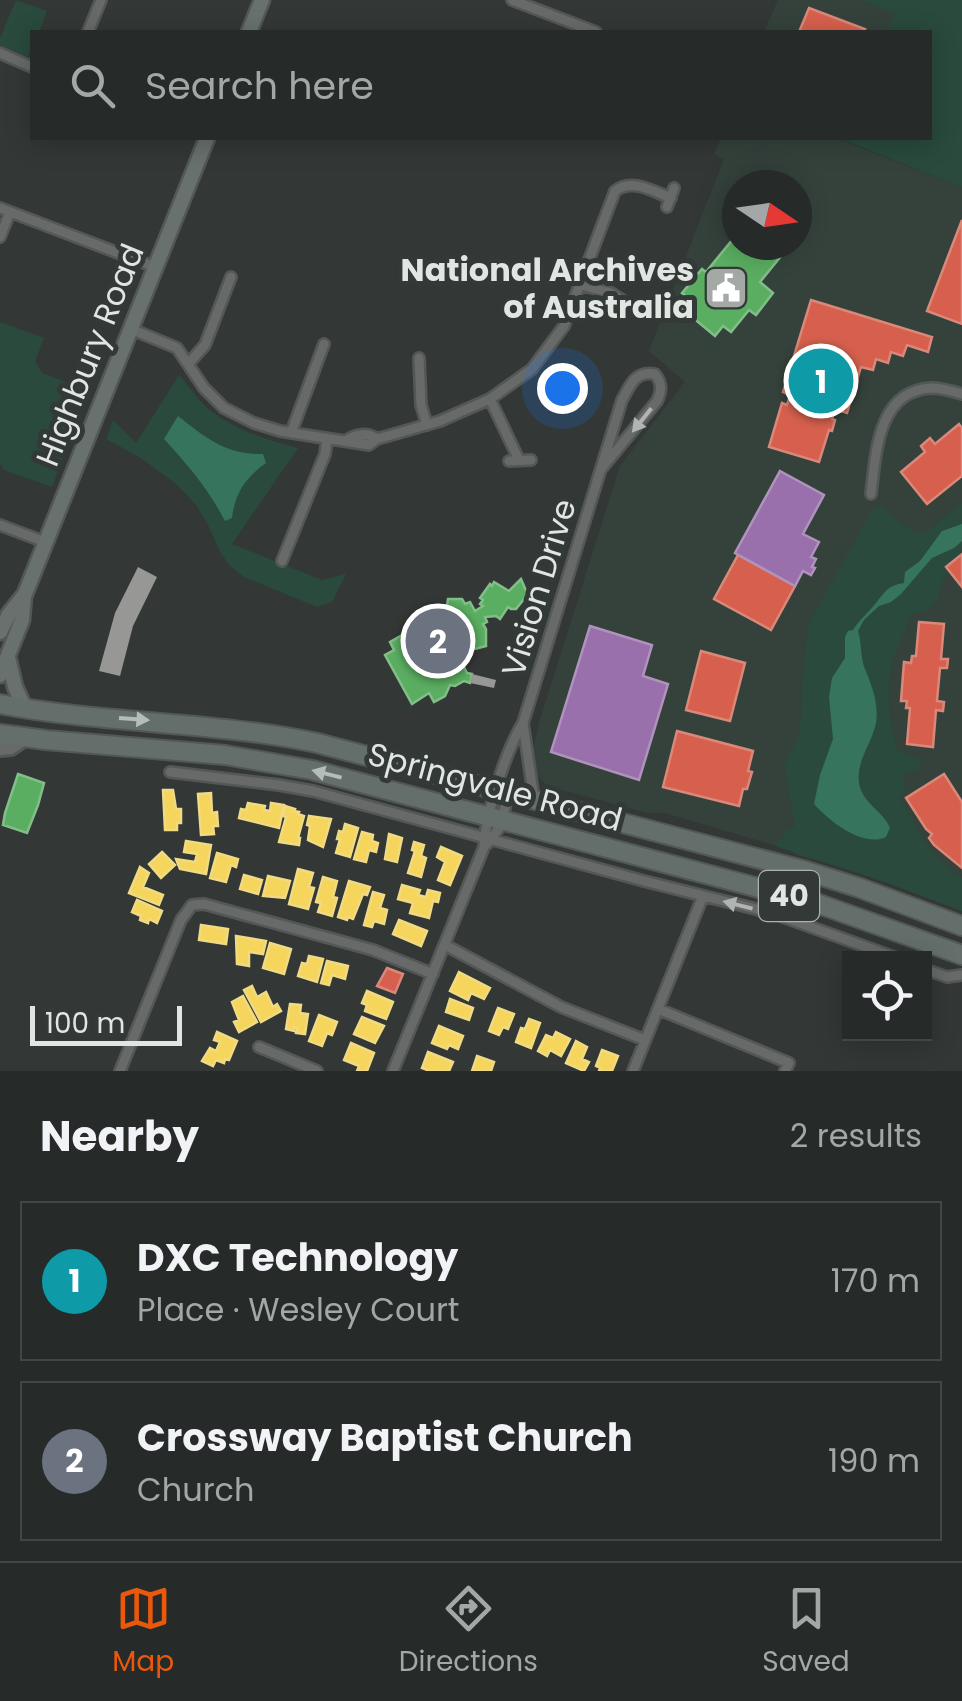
<!DOCTYPE html>
<html lang="en">
<head>
<meta charset="utf-8">
<style>
	:root { --surface:#262a28; --page:#2e3230; --text:#f1f3f6; --muted:#a4a7a8; --line:#424645; --accent:#ea580c }
	body { margin:0; font-family:Poppins,sans-serif; background:var(--page); color:var(--text) }
	.controls { position:absolute; right:30px; bottom:30px; display:grid; overflow:hidden; border-radius:0px; box-shadow:0 5px 25px #0003 }
	.controls button { width:90px; height:90px; display:grid; place-items:center; padding:0; border:0; border-bottom:2px solid var(--line); background:var(--surface); color:var(--text); font:50px sans-serif }
	.compass { position:absolute; left:722px; top:170px; width:90px; height:90px; border-radius:50%; background:var(--surface); box-shadow:0 5px 25px #0003; rotate:103deg }
	.scale { position:absolute; left:30px; bottom:25px; width:152px; box-sizing:border-box; padding-left:10px; border:5px solid #e1e6e3; border-top:0; font-size:28px; line-height:35px; white-space:nowrap; color:#e1e6e3; -webkit-text-stroke:8px #323936; paint-order:stroke }
	.you { position:absolute; left:562px; top:388px; width:35px; height:35px; margin:-25px; border:8px solid #fff; border-radius:50%; background:#1a73e8; box-shadow:0 0 0 15px #1a73e833 }
	.badge { display:grid; place-items:center; width:65px; height:65px; border-radius:50%; background:var(--accent); color:#fff; font-size:32px; font-weight:700 }
	.pin { position:absolute; translate:-50% -50%; border:5px solid #fff; box-shadow:0 2px 10px #0006 }
	.list { margin:0; padding:0; list-style:none }
	h2 { display:flex; justify-content:space-between; align-items:center; height:130px; margin:0; padding:0 40px; font-size:42px }
	h2 small { font-size:32px; font-weight:400; color:var(--muted) }
	.list li { display:grid; grid-template-columns:65px 1fr auto; gap:30px; align-items:center; box-sizing:border-box; height:160px; margin:0 20px 20px; padding:0 20px; border:2px solid var(--line); border-radius:0px }
	.list b { display:block; font-size:38px; white-space:nowrap }
	.list p { margin:0; font-size:32px; white-space:nowrap; color:var(--muted) }
	.list em { font-size:32px; font-style:normal; color:var(--muted) }
	.icon { flex:none; width:55px; height:55px; fill:none; stroke:currentColor; stroke-width:2; stroke-linecap:round; stroke-linejoin:round }
	.map { position:relative; flex:none; width:962px; height:1071px; overflow:hidden }
	.search { position:absolute; background:var(--surface); box-shadow:0 5px 25px #0003; left:30px; right:30px; top:30px; height:110px; display:flex; align-items:center; gap:25px; box-sizing:border-box; padding:0 35px; border-radius:0px; color:var(--muted); font-size:38px }
	.sheet { height:490px; background:var(--surface) }
	nav { display:flex; justify-content:space-around; align-items:center; box-sizing:border-box; height:140px; border-top:2px solid var(--line); background:var(--surface); font-size:28px; color:var(--muted) }
	nav a { display:grid; justify-items:center; gap:5px }
	nav .on { color:var(--accent) }
	.map>svg:first-child { display:block }
	.built { fill:#35423c; fill-rule:evenodd }
	.green { fill:#294a3d }
	.water { fill:#36745d }
	.homes { fill:#f6d55c; stroke:#f0da84; stroke-width:2.5 }
	.shops { fill:#d6604d; stroke:#d9887a; stroke-width:2.5 }
	.offices { fill:#9970ab; stroke:#af93bc; stroke-width:2.5 }
	.public { fill:#5aae61; stroke:#82bf88; stroke-width:2.5 }
	.building { fill:#979796 }
	.lines { fill:none; stroke-linecap:round; stroke-linejoin:round }
	.street-casing { stroke:#535755; stroke-width:14 }
	.secondary-casing { stroke:#535755; stroke-width:18 }
	.primary-casing { stroke:#535755; stroke-width:19 }
	.highway-casing { stroke:#535755; stroke-width:22 }
	.street { stroke:#676a69; stroke-width:9 }
	.secondary { stroke:#676a69; stroke-width:12 }
	.primary { stroke:#68716d; stroke-width:14 }
	.highway { stroke:#646f6b; stroke-width:18 }
	.oneway { fill:#b0b4b2 }
	.oneway2 { fill:#b5bcb9 }
	.labels { text-anchor:middle; stroke-width:10; stroke-linejoin:round; paint-order:stroke }
	.shield { fill:#323936; stroke:#acb2af; stroke-width:2.5 }
	.shield-label { font-size:30px; font-weight:bold; fill:#e1e6e3 }
	.poi-label { font-size:32px; font-weight:bold; fill:#e1e6e3; stroke:#323936; text-anchor:end }
	.street-label { font-size:32px; fill:#e1e6e3; stroke:#323936 }
</style>
</head>
<body>
<div class="map">
<svg width="962" height="1071" viewBox="0 0 962 1071">
	<rect width="100%" height="100%" fill="#333836"/>
	<path class="built" d="M778 0H861L896 14 887 32H764Z
		M721 138H841V140L962 187V911L863 874 797 855 787 849 665 813H648L547 786 536 774 533 749 539 723 620 466 685 382 649 351 724 159 714 154ZM737 185H797V245H737Z"/>
	<path class="green" d="M16 0 47 11 39 32H32V47L28 57 0 45V38Z
		M861 0H962V187L841 139 842 138H930V32H887L895 14Z
		M0 322 44 338 35 361 42 373 89 391 52 487 4 470 0 464Z
		M179 375C188 385 196 397 205 406 229 428 267 440 298 448L232 544 322 580 346 574 332 602 317 607 244 577 229 565 220 552 207 523 196 505 176 484 141 458 106 439 113 420 136 443Z
		M962 503V550L948 565 937 601 926 612H916L910 617C906 632 896 647 892 662 886 691 889 723 897 750L926 762 919 765V769L903 774 905 791 899 798C917 828 931 860 962 878V911L885 882 775 846 788 830 795 826 784 765 800 734 804 656 809 622 872 511 884 506 890 515 918 534 925 533Z"/>
	<path class="water" d="M178 416C206 438 226 455 263 454L266 463C245 478 235 493 232 518L225 521C209 490 188 465 164 439Z
		M962 524V541L954 548 932 558 901 594 891 602 879 606 864 620 858 631C862 643 860 657 865 669 872 686 879 704 876 723 872 743 856 761 859 783 862 803 883 811 890 828L886 837C863 848 829 821 814 804L820 775 833 739 829 697 832 678 845 658V637L848 631 853 630C860 619 868 613 876 603 885 592 888 585 904 583L905 572 920 561 942 531Z"/>
	<path class="homes" d="M163 790H173L176 809H181V823H177V830H165Z
		M211 793 212 813 217 812 218 826H213L214 834 201 835 198 794Z
		M248 803 265 806 264 810 270 811 271 803 284 805 279 828 239 818 241 809 246 810Z
		M285 806 295 809 294 811 299 812 298 814 304 816 298 838H300L299 845 279 842 286 817 283 816Z
		M309 816 331 819 323 847 308 840 310 826 307 825Z
		M345 824 358 828 350 857 336 853 340 839H337L339 831 343 832Z
		M362 832 373 835 372 841 378 843 376 852 369 850 366 862 354 859Z
		M389 834 402 838 397 862 385 859Z
		M186 841 211 845 206 874 180 869 176 859 195 862 197 854 184 852Z
		M414 842 424 845 421 856 426 858 421 877 408 873 415 851 412 850Z
		M441 847 462 856 450 885 438 880 445 862 437 857Z
		M162 852 175 865 161 878 149 864Z
		M217 853 238 859 236 867 231 865 226 882 210 878Z
		M140 867 149 873 143 887 163 895 159 905 129 893Z
		M298 869 313 873 309 887 314 888 308 909 289 904Z
		M244 875 262 880 258 894 240 889Z
		M268 876 290 881 285 898 263 896Z
		M323 877 337 881 333 897 337 898 332 916 318 912 321 903 316 902Z
		M349 881 370 887 367 895 363 894 353 919 348 917 347 920 338 917Z
		M402 885 420 890 418 895 426 897 428 890 440 893 438 902 433 901 429 918 410 913 413 903 398 899Z
		M373 892 384 895 380 908 387 910 384 924 374 921 372 927 364 925Z
		M137 900 162 911 157 923 149 919 148 923 140 920 141 916 132 912Z
		M399 920 427 931 421 946 393 934Z
		M201 925 228 929 226 944 199 940Z
		M236 936 266 941 263 954 249 952V966L237 964Z
		M270 943 291 949 284 974 263 968Z
		M309 956 323 959 317 982 298 976 302 963 307 964Z
		M327 961 348 966 345 979 332 975 329 985 321 983Z
		M459 972 490 988 484 999 471 993 468 1000 450 991Z
		M252 986 257 997 266 992 273 1007 277 1004 281 1011 261 1022 244 990Z
		M367 991 393 1002 386 1019 365 1011 367 1005 362 1003Z
		M243 996 257 1022 239 1032 234 1022 239 1020 232 1002Z
		M450 999 473 1008 469 1020 446 1012Z
		M290 1004 301 1005 300 1013 308 1014 305 1034 296 1033 297 1028 294 1027V1031L286 1029Z
		M498 1008 514 1014 508 1029 503 1027 499 1035 489 1031Z
		M319 1015 337 1022 332 1035 327 1033 322 1046 309 1041Z
		M362 1017 384 1026 375 1043 354 1034Z
		M529 1019 540 1023 531 1048 516 1042 521 1028 525 1029Z
		M439 1026 463 1036 458 1049 449 1045 447 1049 432 1043Z
		M217 1032 237 1041 229 1060 225 1059 224 1063 216 1060 213 1066 202 1061 210 1048 216 1051 220 1042 214 1040Z
		M556 1032 570 1039 561 1056 550 1050 547 1056 538 1051 546 1035 553 1038Z
		M576 1041 587 1047 582 1059 589 1062 584 1071 566 1063Z
		M351 1043 374 1053 367 1071H357L359 1066 344 1060Z
		M602 1050 618 1056 612 1071H599L600 1068 596 1066Z
		M428 1052 453 1062 449 1071H430L422 1068Z
		M477 1056 494 1062 491 1071H472Z"/>
	<path class="shops" d="M809 8 865 29 863 32H799Z
		M962 220V324L927 311Z
		M811 300 932 337 928 352 907 345 903 356 891 352 888 363 876 359 873 370 861 367 847 413 835 409 832 419 835 420 832 431 829 430 819 462 769 447 782 403 787 405 790 395 783 392Z
		M959 424 962 428V476L927 504 901 472 925 452 921 446 930 438 935 444Z
		M962 554V587L946 567Z
		M738 555 795 586 771 630 714 599Z
		M919 622 944 624 941 659H948L947 668H940L937 701 944 702 943 711 936 710 933 747 907 744 910 708H906L907 701H901L904 662 911 663 912 656H916Z
		M701 651 745 663 730 721 686 710Z
		M677 731 753 751 748 771 752 772 747 789H743L739 806 663 787Z
		M944 774 962 802V868L934 845 929 838 932 834 926 829 906 798Z
		M387 968 403 974 395 993 377 986Z"/>
	<path class="offices" d="M780 471 824 495 803 534 819 542 811 557 816 559 812 567 815 568 811 575 803 571 795 586 735 553Z
		M590 626 652 645 643 676 668 684 639 780 551 752Z"/>
	<path class="public" d="M737 234V245H790L760 282 773 293 756 315 749 310 731 332 723 326 715 336 680 307 688 298 682 293 702 269 706 272Z
		M521 579 527 593 524 599 516 609H511L508 607 500 619 496 616 485 617 487 622 483 624 486 629V646L467 651 463 665 467 673 472 674 470 683 464 681 455 686 450 685 445 696 434 702 429 693 412 704 385 655 394 650 390 642 418 626 425 619 424 617 443 605 447 606 448 599H462L465 604 470 602 475 611 483 606 480 604 483 600 480 598 490 584 492 586 494 582 509 591Z
		M18 774 44 783 38 805 27 833 3 825 5 813Z"/>
	<path class="building" d="M138 567 157 577 133 626 120 676 99 671 115 613Z
		M472 674 496 680 494 688 470 683Z"/>
	<g class="lines">
		<g class="street-casing">
			<path id="street" d="M512 0 596 32
				M88 32 101 0
				M0 53 32 67
				M667 207 674 188
				M0 208 155 267
				M0 237 10 212
				M581 285 611 293 628 304
				M131 329 177 348 204 388 224 408 254 423 280 431 369 445 377 439 440 421 490 399 532 369 564 326 615 191C632 178 652 191 671 198
				M419 358 421 405 427 425
				M189 363 205 345 231 277
				M490 399 519 460
				M291 433 324 344
				M347 440C357 434 367 432 377 439
				M509 461 531 460
				M871 494C876 454 877 391 931 388 941 388 952 391 962 394
				M0 525 45 542
				M282 561 325 454 327 440
				M523 723 534 799
				M170 772 279 785 313 791 644 881 772 913 897 958
				M487 844 500 827 509 792
				M445 945 561 1007 645 1040
				M924 969 947 977 962 975
				M658 1009 789 1063 785 1071
				M259 1047 317 1071
				M120 1071 181 920 192 905 204 904 373 950 433 974
				M393 1071 484 847C485 816 506 750 523 723L622 400C630 386 635 370 655 374 662 383 662 390 657 401L602 468
				M633 1071 703 896"/>
		</g>
		<g class="secondary-casing">
			<path id="secondary" d="M0 749 11 748 26 738"/>
		</g>
		<g class="primary-casing">
			<path id="primary" d="M249 32 262 0
				M0 632 9 614 25 594 207 138
				M8 657 15 687 25 709
				M0 675 22 620 24 595"/>
		</g>
		<g class="highway-casing">
			<path id="highway" d="M0 704C105 724 212 721 317 743L806 871 860 888 962 926
				M0 734 46 740 225 755 312 770 816 903 962 955"/>
		</g>
		<use href="#street" class="street"/>
		<use href="#secondary" class="secondary"/>
		<use href="#primary" class="primary"/>
		<use href="#highway" class="highway"/>
	</g>
	<defs><path id="oneway-solid" d="M-6-.8H1V-3.2L6.5 0L1 3.2V.8H-6Z" transform="scale(2.5)"/></defs>
	<g class="oneway">
		<use href="#oneway-solid" transform="translate(642 420) rotate(129)"/>
		<use href="#oneway-solid" transform="translate(738 905) rotate(-166)"/>
	</g>
	<g class="oneway2">
		<use href="#oneway-solid" transform="translate(134 719) rotate(4)"/>
		<use href="#oneway-solid" transform="translate(327 774) rotate(-166)"/>
	</g>
	<defs>
		<g id="civic-square" transform="scale(2.25)"><rect x="-9" y="-9" width="18" height="18" rx="4" fill="#a4a9a6" stroke="#323936"/><path d="M-.6-6.5H3V-4.5H.6V-3L4-1V1h2V6H-6V1h2V-1L-.6-3ZM-1.2 2.5V6h2.4V2.5Z" fill="#fff"/></g>
	</defs>
	<g fill-rule="evenodd">
		<use href="#civic-square" x="726" y="288"/>
	</g>
	<g class="labels">
		<rect class="shield" x="759" y="871" width="60" height="50" rx="8"/>
		<g class="shield-label">
			<text x="789" y="906">40</text>
		</g>
		<g class="poi-label">
			<text x="694" y="281">National Archives<tspan x="694" dy="37">of Australia</tspan></text>
		</g>
		<g class="street-label">
			<text transform="translate(90 355) rotate(-68)" y="11">Highbury Road</text>
			<text transform="translate(539 588) rotate(-73)" y="11">Vision Drive</text>
			<text transform="translate(495 787) rotate(15)" y="11">Springvale Road</text>
		</g>
	</g>
</svg>
<div class="controls">
<button><svg class="icon" aria-label="locate" viewBox="0 0 24 24"><circle cx="12" cy="12" r="6"/><path d="M12 2v4M12 18v4M2 12h4M18 12h4"/></svg></button>
</div>
<svg class="compass" viewBox="-18 -18 36 36"><path d="M0-13l5 13h-10z" fill="#e53935"/><path d="M0 13l5-13h-10z" fill="#a4a7a8"/></svg>
<div class="scale">100 m</div>
<div class="you"></div>
<div class="pin badge" style="left:821px;top:381px;background:#0f9aa8">1</div>
<div class="pin badge" style="left:438px;top:641px;background:#6b7280">2</div>
<div class="search"><svg class="icon" aria-label="search" viewBox="0 0 24 24"><circle cx="10" cy="10" r="6"/><path d="M15 15l6 6"/></svg>Search here</div>
</div>
<section class="sheet">
<h2>Nearby<small>2 results</small></h2>
<ul class="list">
<li><span class="badge" style="background:#0f9aa8">1</span><div><b>DXC Technology</b><p>Place · Wesley Court</p></div><em>170 m</em></li>
<li><span class="badge" style="background:#6b7280">2</span><div><b>Crossway Baptist Church</b><p>Church</p></div><em>190 m</em></li>
</ul>
</section>
<nav>
<a class="on"><svg class="icon" aria-label="map" viewBox="0 0 24 24"><path d="M3 6l6-2 6 2 6-2v14l-6 2-6-2-6 2zM9 4v14M15 6v14"/></svg>Map</a>
<a><svg class="icon" aria-label="directions" viewBox="0 0 24 24"><path d="M12 3l9 9-9 9-9-9zM9 14v-3h6M13 9l2 2-2 2"/></svg>Directions</a>
<a><svg class="icon" aria-label="saved" viewBox="0 0 24 24"><path d="M7 4h10v16l-5-4-5 4z"/></svg>Saved</a>
</nav>
</body>
</html>
